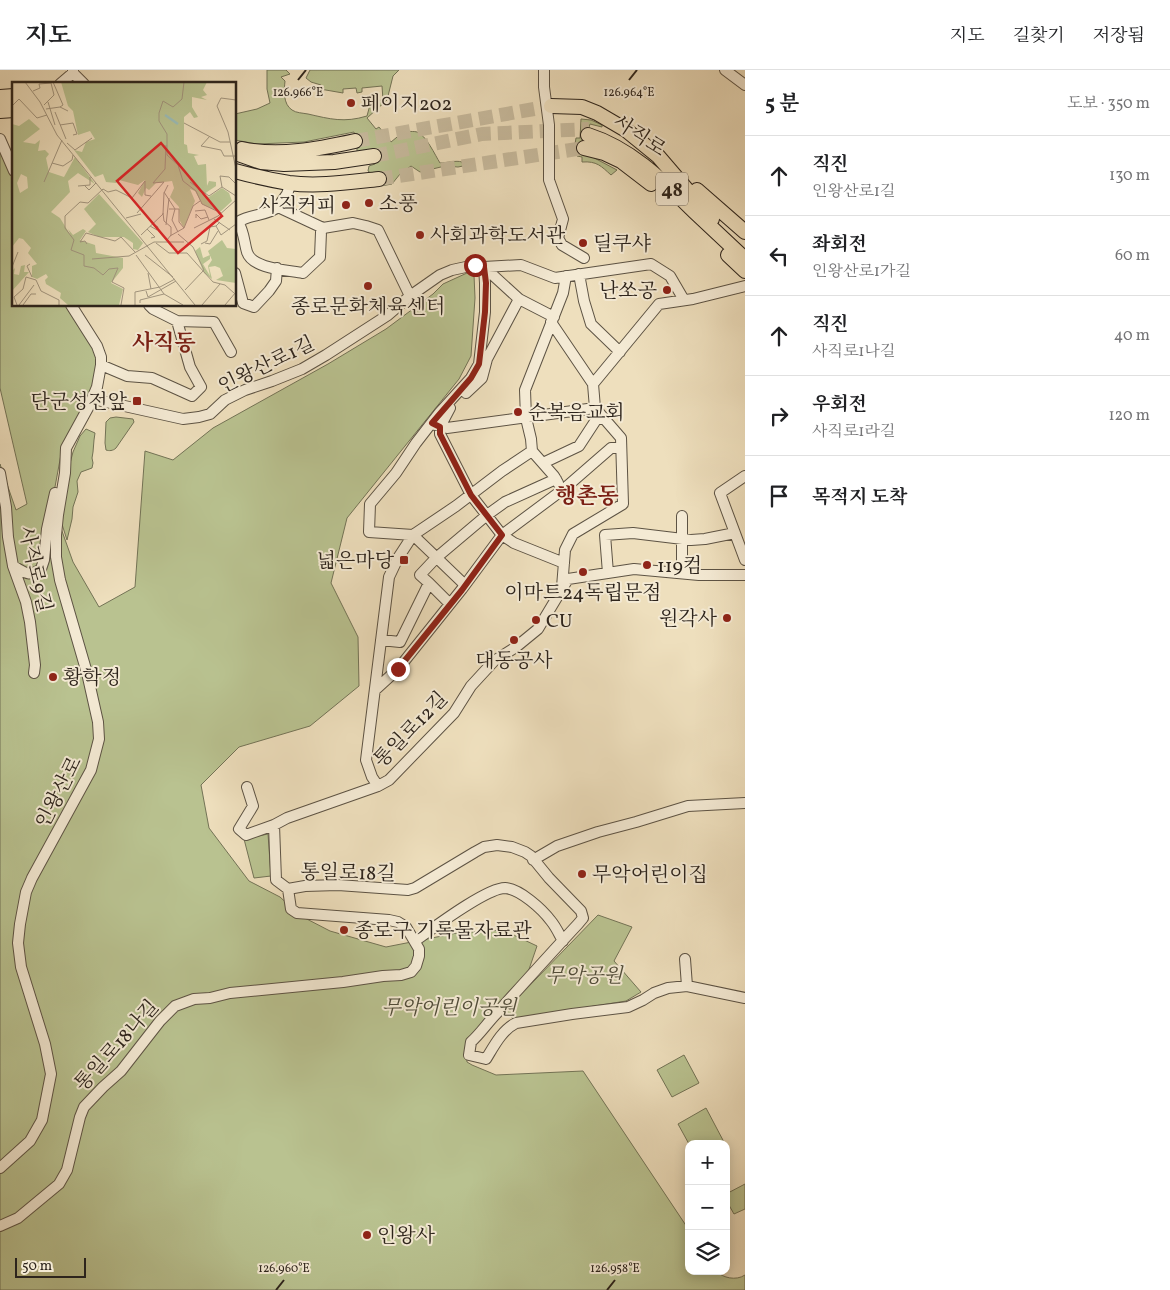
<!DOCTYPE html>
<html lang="ko">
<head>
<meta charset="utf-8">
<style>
	:root { --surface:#fff; --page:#f2f2f2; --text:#202124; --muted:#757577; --line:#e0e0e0 }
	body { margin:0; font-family:Vollkorn,"Noto Serif KR",serif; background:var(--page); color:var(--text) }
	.controls { position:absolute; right:15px; bottom:15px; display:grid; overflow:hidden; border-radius:10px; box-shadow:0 2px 12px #0003 }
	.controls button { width:45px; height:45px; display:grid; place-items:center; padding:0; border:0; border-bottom:1px solid var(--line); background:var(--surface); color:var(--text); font:25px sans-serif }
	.scale { position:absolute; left:15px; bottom:12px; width:71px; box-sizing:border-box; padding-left:5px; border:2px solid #2d241c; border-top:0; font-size:14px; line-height:18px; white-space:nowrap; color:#2d241c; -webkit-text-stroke:4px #f4ead4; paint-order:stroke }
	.stop { position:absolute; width:15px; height:15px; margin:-11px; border:4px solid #8f2418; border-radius:50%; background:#fff }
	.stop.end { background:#8f2418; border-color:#fff; box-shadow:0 1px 5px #0008 }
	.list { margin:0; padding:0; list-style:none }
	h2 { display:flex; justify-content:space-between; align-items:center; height:65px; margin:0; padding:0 20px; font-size:21px }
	h2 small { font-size:16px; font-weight:400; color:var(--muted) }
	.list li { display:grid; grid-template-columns:32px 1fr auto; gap:15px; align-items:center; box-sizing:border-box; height:80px; padding:0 20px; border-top:1px solid var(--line) }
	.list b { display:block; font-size:19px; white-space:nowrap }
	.list p { margin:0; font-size:16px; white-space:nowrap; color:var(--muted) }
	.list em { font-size:16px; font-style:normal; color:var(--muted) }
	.icon { flex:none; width:28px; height:28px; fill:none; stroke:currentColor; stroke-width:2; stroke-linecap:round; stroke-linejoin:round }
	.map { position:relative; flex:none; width:745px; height:1220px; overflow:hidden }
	header { display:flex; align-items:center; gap:30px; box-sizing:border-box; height:70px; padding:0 25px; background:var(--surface); border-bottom:1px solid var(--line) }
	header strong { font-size:24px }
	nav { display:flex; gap:28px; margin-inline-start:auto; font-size:18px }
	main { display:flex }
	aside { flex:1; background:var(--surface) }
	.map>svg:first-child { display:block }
	.green { fill:#b9c290; stroke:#737356 }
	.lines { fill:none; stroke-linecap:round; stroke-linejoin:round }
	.major-tunnel { stroke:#c7ba9d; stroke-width:14; stroke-dasharray:14 7; stroke-linecap:butt }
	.minor-casing { stroke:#5d5344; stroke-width:12 }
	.major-casing { stroke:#2d241c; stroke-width:16 }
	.minor { stroke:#f4ead4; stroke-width:10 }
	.major { stroke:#eedfbd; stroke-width:14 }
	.route { stroke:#8f2418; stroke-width:6 }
	.ticks { fill:none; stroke:#2d241c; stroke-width:2 }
	.poi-dot { fill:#8f2418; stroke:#f4ead4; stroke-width:2 }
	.labels { text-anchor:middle; stroke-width:4; stroke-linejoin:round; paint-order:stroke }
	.shield { fill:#f4ead4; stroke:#695f53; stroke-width:1 }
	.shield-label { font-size:19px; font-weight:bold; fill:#2d241c }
	.poi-label { font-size:20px; fill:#2d241c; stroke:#f4ead4; text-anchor:start }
	.street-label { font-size:20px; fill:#2d241c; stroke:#f4ead4 }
	.park-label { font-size:20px; font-style:italic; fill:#504c39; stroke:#f4ead4 }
	.quarter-label { font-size:22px; font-weight:bold; fill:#7a1f14; stroke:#f4ead4 }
	.inset-river { fill:none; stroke:#9bbcb7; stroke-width:2.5 }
	.inset-road { fill:none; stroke:#a1947d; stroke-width:1 }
	.view { fill:#d62828; fill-opacity:0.15; stroke:#d62828; stroke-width:2.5 }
	.inset-edge { fill:none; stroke:#2d241c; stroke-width:2.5 }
	.ticks-label { font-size:12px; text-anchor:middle; fill:#2d241c; stroke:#f4ead4; stroke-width:4; stroke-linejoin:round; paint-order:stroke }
</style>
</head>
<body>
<header>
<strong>지도</strong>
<nav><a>지도</a><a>길찾기</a><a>저장됨</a></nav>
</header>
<main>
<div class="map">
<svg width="745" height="1220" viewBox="0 0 745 1220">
	<rect width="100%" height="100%" fill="#eedfbd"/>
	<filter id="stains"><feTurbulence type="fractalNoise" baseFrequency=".004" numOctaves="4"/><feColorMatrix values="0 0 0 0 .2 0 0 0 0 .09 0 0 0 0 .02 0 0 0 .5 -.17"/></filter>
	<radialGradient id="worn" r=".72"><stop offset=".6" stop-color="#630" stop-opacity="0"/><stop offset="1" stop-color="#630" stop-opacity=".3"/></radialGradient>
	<path class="green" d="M267 0H286L290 4 281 7 285 11C284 21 283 34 292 40 296 43 303 43 308 44 330 49 344 53 367 46L371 31 383 30 382 16 362 18V22L357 23 356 18 343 19V23L320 19 321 15 311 12 306 8 310 0H399L393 6 387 30 367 48 376 59 379 57 391 72 402 63 404 65 409 61C411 62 414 61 417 62 426 65 435 85 440 93 447 93 456 90 462 92L463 96 458 97 445 96 420 102 411 96 400 104 392 114 381 116 379 104H372L368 101 369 96 375 94 374 84 357 86V77L354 62 304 72 257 74 235 70V44L257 39 270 33 267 19Z
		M581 49 591 50 602 55V57L590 54 586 68 600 73 583 82 617 100 611 105C601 96 597 91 582 92V87L577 86 579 75 575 74 576 68H580Z
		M0 75 14 106V235H70L97 287 93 319 62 379 52 433 73 492 99 537 135 517 145 381 173 390 213 358 328 294 386 259 433 224 443 214 467 203 474 205 475 228 471 286 459 309 347 448 331 513 358 567 359 616 310 656 239 677 201 715 209 758 249 811 280 827 301 846 330 861 386 877 457 863 503 860 537 876 525 911 466 982 467 992 472 995 496 1005 583 1001 689 1160V1201H716C723 1208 736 1211 745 1205V1220H0V394L16 440 27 434 0 318Z
		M116 347 133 349 134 352 116 378C113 381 109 381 106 380L105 373 106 352 110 348Z
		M86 359 95 363 94 370 93 382 92 388 93 393 92 398 81 402 77 411 78 422 73 437 72 449 67 470 60 448 68 401 73 382 80 366Z
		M268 764 271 806 254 808 244 769Z
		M598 845 632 857 614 891 641 922 626 931 513 949 505 941Z
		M684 985 699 1013 672 1027 657 1000Z
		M706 1038 725 1074H689L678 1054Z
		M745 1114V1139L734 1144 726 1130V1124Z"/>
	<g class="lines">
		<path class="major-tunnel" d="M355 71 551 36
			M374 86 482 64 589 59
			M379 109 584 78"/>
		<g class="minor-casing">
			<path id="minor" d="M73 0V3L84 14
				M544 0V17L549 55V110L563 149 558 168 562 175 584 188
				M725 0 745 15
				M60 14 73 3
				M0 69 14 101
				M291 113 287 124 278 137 323 158 353 153 366 156 378 160 410 226
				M278 137C267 146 250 144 238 152 244 161 244 172 247 182 252 199 288 200 303 203L320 187 321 162 323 158
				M484 197 521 195 555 208 651 194 670 206 684 230
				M484 197 519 229 554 247
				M235 203 243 233 254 237 269 221 276 211 277 198
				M579 204 584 231 591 254 620 282
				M149 235 153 239 177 251 214 252 231 282
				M551 252 593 314
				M101 295 127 306 152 308 192 326 201 317 190 297 177 251
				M466 323 482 308 487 289 519 229
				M93 329 183 349 199 347 210 344 225 330 245 320 272 311 302 299 326 285 388 245 410 226 440 205 452 200 475 195 484 197 485 213V242L479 294 471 308 440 342 416 373 396 403 370 434 369 462 413 465
				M450 338 440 357V364L471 425 502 465 514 473 564 493
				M435 355 447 358 595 338
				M532 381 554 406 558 413
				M543 393 579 376 596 350 603 347
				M0 403 6 437 8 467 13 496 26 532 30 552 35 595 34 603
				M745 406 720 423 745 490
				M682 446V503
				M413 465 465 515
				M13 496C26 503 28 507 41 499L44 490 47 459 55 423
				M608 503 605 465 633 463 691 470 705 469 735 463
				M429 513 450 534
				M562 517 565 480 573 464 623 434 621 368 595 338 593 314 659 234 693 229 745 216
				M381 570 400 572 429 513 420 505 436 488 487 445 505 432 556 409
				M375 620 398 599 462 519 502 465 565 418 611 378H621
				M378 716 372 707 366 690 389 507 398 488 413 465 456 436 502 401 532 381 531 369 526 348 525 320 563 223 566 206
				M247 717 253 736 239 759 246 765 274 755 287 748 378 716 389 710 454 643 471 616 494 591 516 577 538 559 568 509 634 499 699 505H745
				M274 755 276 810 288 819 305 816 338 815 408 820 415 818 475 782 484 777 497 775 512 777 525 782 531 786 549 808 581 841 583 848 578 854C551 883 524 913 497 943 488 952 481 963 471 972L469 985 486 989C494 976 502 960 516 953L572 944 628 937 643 930 654 923 668 918 687 916 745 928
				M533 790 557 776 598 762 636 752 688 736 745 733
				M415 871C432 859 486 818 505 818 520 819 542 839 551 851 556 857 559 864 563 871
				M685 889 687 916
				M0 1098 30 1071 42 1050 51 1004 45 974 21 897 18 873 20 854 26 822 32 808 91 700 99 669 98 652 87 603 60 510 56 487V465L58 445 65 403 66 378 89 336 97 317 101 295V287L97 276 71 235
				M0 1156 18 1148 59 1114 67 1100 80 1047 84 1037 103 1017 121 1001 160 951 175 936 194 929 210 928 230 923 343 912 383 906 401 905 411 902 416 896 419 886V879L406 857 398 852 389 850 297 843 291 839 288 819"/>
		</g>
		<g class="major-casing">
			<path id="major" d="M0 27 14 26
				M551 36 582 37 597 43 626 60 658 86 712 149
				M0 41 14 40
				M588 65C632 79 664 112 697 144 713 159 729 174 745 189
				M584 78 604 83 621 91 651 114
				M242 79C280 87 318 79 355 71
				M235 83 261 92 284 94 334 92 374 86
				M235 101C253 106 271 110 289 113 318 117 350 112 379 109
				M697 120 745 162
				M728 185 745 201"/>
		</g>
		<use href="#minor" class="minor"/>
		<use href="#major" class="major"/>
	</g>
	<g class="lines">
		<path class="route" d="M398 599 462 520 502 465 471 425 440 364V357L432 353 471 308 479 294 485 242 486 213 484 197 475 195"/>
	</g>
	<path class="ticks" d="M298 10 306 0M629 10 637 0M276 1220 284 1210M607 1220 615 1210"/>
	<g class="poi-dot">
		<circle cx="351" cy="33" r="5"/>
		<circle cx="369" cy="133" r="5"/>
		<circle cx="346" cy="135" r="5"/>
		<circle cx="420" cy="165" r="5"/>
		<circle cx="583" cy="173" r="5"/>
		<circle cx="368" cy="216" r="5"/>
		<circle cx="667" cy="220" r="5"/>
		<rect x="132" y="326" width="10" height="10" rx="2.5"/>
		<circle cx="518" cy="342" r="5"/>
		<rect x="399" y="485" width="10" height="10" rx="2.5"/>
		<circle cx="647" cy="495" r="5"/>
		<circle cx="583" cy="502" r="5"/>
		<circle cx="727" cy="548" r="5"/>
		<circle cx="536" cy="550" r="5"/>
		<circle cx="514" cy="570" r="5"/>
		<circle cx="53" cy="607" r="5"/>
		<circle cx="582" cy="804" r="5"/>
		<circle cx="344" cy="860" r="5"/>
		<circle cx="367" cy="1165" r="5"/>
	</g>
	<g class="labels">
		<rect class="shield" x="656" y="102.5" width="32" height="33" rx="4"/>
		<g class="shield-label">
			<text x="672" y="126">48</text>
		</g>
		<g class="poi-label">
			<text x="361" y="40">페이지202</text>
			<text x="379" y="140">소풍</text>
			<text x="336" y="142" text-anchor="end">사직커피</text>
			<text x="430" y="172">사회과학도서관</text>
			<text x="593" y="180">딜쿠샤</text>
			<text x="657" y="227" text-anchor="end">난쏘공</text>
			<text x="368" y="243" text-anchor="middle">종로문화체육센터</text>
			<text x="127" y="338" text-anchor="end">단군성전앞</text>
			<text x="528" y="349">순복음교회</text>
			<text x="394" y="497" text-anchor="end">넓은마당</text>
			<text x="657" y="502">119컴</text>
			<text x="583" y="529" text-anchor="middle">이마트24독립문점</text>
			<text x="717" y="555" text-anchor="end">원각사</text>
			<text x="546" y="557">CU</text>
			<text x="514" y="597" text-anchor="middle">대동공사</text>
			<text x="63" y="614">황학정</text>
			<text x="592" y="811">무악어린이집</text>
			<text x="354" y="867">종로구 기록물자료관</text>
			<text x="377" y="1172">인왕사</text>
		</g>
		<g class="street-label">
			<text transform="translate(640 65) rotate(33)" y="7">사직로</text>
			<text transform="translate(266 294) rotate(-26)" y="7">인왕산로1길</text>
			<text transform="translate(36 499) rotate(77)" y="7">사직로9길</text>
			<text transform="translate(410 659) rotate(-46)" y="7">통일로12길</text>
			<text transform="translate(58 722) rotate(-63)" y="7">인왕산로</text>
			<text transform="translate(348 802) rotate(1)" y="7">통일로18길</text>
			<text transform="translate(116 975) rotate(-48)" y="7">통일로18나길</text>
		</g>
		<g class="park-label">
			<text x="584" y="912">무악공원</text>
			<text x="449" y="944">무악어린이공원</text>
		</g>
		<g class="quarter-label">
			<text x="164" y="280">사직동</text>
			<text x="587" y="433">행촌동</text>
		</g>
	</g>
	<g transform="translate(12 12)">
		<rect width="224" height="224" fill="#eedfbd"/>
		<path d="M49 0H195L191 8 195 13 189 15 195 18 180 15V25L186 35 182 36 178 30 172 35V62L175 63 176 71 187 73 182 74 186 83 194 82 195 104 197 99 204 100V104L192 112 187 110 197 115 210 106 217 111 220 119 208 130 190 122 183 109 178 107 183 119 172 146 168 139 167 125 158 115 162 106 160 99 144 101 137 108 134 106 130 115 126 111 133 98 126 103 107 98 104 101 94 100 91 92 83 95 62 68 70 70 74 60 83 57 78 49 66 53 61 29 56 24ZM17 37 28 47 11 60 23 62 28 58 26 69 33 68 37 72 34 76 37 90 52 95 63 75 83 102 66 91 56 99 58 110 39 130 48 136 59 154 56 147 61 153 71 147 74 149 68 158 83 163 84 171 111 176V186L99 201 111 207 107 223H56L48 216 49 211 34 202 33 198 36 195 34 192 25 197 20 195V184L25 182 16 171 19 166 11 157 7 156 0 165V42L7 44ZM9 92 15 95 16 106 8 111 5 101ZM87 112 131 161 126 168 121 167V161L112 155H87L76 150 84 142 72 127ZM210 158 215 166 224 167V201L204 198 211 194 208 186 203 184 197 185 200 197 192 191 183 169 188 165 191 176 198 173V177L191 182 198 194 196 184 200 178 196 169ZM13 183 12 190H17L0 209V189L3 186 2 192 7 193 9 184Z" fill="#b9c290" fill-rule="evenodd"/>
		<path class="inset-river" d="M153 33 166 42"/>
		<path class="inset-road" d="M13 0 28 20 45 53 183 223M41 0 51 23 48 25M172 0 170 17 161 25 151 19 147 31V39L155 52V73L166 83 171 99 184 109 190 122 209 131M21 9 28 6 27 2 39 1 42 13 32 23M224 18 209 16 205 24 216 50 224 87M36 20 43 43M0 24 7 17 25 36 35 33M34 27 48 25 56 29M43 30 54 57M172 41 208 60H218M48 43 61 41 65 52 61 53M198 54 189 64 209 68 212 74H224M55 61 63 68 80 56M40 81 51 84 60 78 61 73M32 100 50 58M152 100 141 101 153 87 154 63M178 100 197 114 210 105M224 102 217 95 208 94 210 105 224 114M66 104 78 103V95M73 104 77 108 84 101M152 110 163 127M157 127H167V140L172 146 181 124 188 119M163 127 160 138 166 150M183 129 193 128 197 138M125 131 152 100M151 131 152 139 159 145V153L155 158M114 136 129 132M184 136V132L189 137 196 135M202 137 218 148M208 140 204 144 209 153 224 142M154 143 157 116M138 144 145 148 146 145 140 141M182 146 206 134 224 118M135 147 143 155 139 156M166 152 181 165 192 188 173 208M129 153 151 132 152 111 156 103M158 154 172 146M144 161 157 171H175L201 200 213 203 222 211M193 161 198 162 206 149M75 162 73 159 68 160 74 151 103 159 109 155 123 170M189 162 195 159 198 145 204 144M124 173 152 212 171 223M133 173 161 195M80 177 117 174 142 160H172M18 182 15 184 20 195M0 185 6 170M136 191 139 207M134 209 136 215 164 199M128 221V218L152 212M5 223 2 215 11 207 14 195 24 198 29 209 47 218V223M7 223 22 203M11 223 19 212H24M109 223 112 206 100 200 106 186 97 187 91 193 82 186 72 184V173L59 168 62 158 53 146V134L68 120 76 121 91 107 96 110 104 108 120 116 133 99V113L139 114M123 223V210L148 205 163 197M190 223 208 202M213 223 224 210"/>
		<path class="view" d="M149 61 210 134 166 171 105 99Z"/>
		<rect width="224" height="224" class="inset-edge"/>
	</g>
	<g class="ticks-label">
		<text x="298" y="26">126.966°E</text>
		<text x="629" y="26">126.964°E</text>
		<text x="284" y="1202">126.960°E</text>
		<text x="615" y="1202">126.958°E</text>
	</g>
	<rect width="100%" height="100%" filter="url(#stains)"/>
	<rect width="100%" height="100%" fill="url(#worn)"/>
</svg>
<div class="controls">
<button>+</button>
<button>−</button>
<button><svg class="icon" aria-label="layers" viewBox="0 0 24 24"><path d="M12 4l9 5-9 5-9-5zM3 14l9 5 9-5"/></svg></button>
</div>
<div class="scale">50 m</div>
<div class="stop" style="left:475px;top:195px"></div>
<div class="stop end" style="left:398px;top:599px"></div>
</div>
<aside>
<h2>5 분<small>도보 · 350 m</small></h2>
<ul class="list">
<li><svg class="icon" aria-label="ahead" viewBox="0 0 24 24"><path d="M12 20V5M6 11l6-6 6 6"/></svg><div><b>직진</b><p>인왕산로1길</p></div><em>130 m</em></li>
<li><svg class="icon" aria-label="left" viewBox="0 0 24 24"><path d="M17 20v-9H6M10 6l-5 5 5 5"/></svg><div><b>좌회전</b><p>인왕산로1가길</p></div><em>60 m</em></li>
<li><svg class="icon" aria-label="ahead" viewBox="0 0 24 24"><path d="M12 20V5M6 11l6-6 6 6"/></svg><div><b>직진</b><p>사직로1나길</p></div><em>40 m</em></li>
<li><svg class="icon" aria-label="right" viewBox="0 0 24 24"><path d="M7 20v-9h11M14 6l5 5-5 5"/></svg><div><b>우회전</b><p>사직로1라길</p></div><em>120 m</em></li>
<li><svg class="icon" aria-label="arrive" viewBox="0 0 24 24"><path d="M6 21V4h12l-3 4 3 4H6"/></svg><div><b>목적지 도착</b></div></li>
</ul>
</aside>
</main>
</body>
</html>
